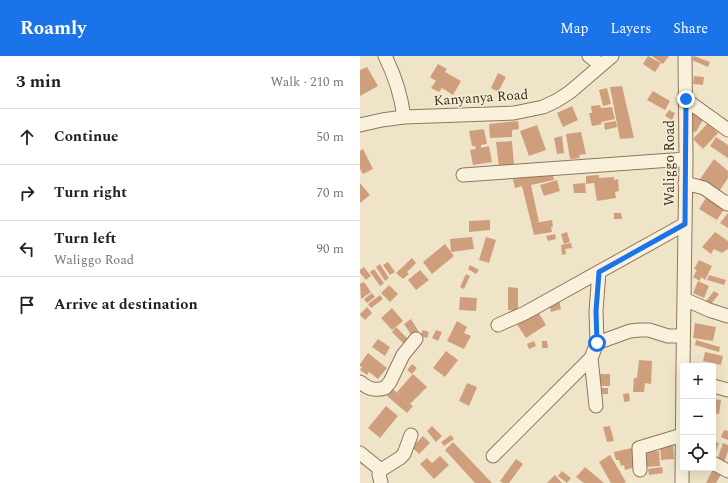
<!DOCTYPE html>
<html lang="en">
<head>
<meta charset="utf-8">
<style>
	:root { --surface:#fff; --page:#f2f2f2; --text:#222; --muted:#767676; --line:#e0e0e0; --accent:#1a73e8 }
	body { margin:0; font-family:Spectral,serif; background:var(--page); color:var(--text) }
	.controls { position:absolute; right:12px; bottom:12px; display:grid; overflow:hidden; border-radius:4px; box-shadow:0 4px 16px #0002 }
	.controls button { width:36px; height:36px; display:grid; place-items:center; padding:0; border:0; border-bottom:1px solid var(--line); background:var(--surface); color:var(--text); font:20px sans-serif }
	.stop { position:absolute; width:12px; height:12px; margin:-9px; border:3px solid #1a73e8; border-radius:50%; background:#fff }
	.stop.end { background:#1a73e8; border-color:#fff; box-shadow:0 1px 4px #0008 }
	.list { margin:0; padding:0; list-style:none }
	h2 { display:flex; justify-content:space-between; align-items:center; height:52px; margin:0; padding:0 16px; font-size:17px }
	h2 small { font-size:13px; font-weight:400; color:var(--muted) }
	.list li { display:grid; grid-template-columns:26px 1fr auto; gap:12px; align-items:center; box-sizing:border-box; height:56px; padding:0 16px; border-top:1px solid var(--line) }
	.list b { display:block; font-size:15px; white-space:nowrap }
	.list p { margin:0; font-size:13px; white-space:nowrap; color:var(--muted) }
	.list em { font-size:13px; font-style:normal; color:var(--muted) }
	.icon { flex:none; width:22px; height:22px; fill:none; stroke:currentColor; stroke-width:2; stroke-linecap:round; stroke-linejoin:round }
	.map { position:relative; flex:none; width:368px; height:427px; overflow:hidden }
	header { display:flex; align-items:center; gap:24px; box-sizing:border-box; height:56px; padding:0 20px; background:var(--accent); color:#fff }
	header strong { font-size:19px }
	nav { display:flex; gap:22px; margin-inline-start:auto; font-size:14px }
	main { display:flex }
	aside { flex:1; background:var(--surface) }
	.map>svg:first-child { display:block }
	.building { fill:#cf9f7d }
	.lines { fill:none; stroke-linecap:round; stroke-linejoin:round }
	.minor-casing { stroke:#8d765c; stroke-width:15 }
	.minor { stroke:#faf1dc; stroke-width:13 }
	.route { stroke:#1a73e8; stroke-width:5 }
	.labels { text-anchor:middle; stroke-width:3; stroke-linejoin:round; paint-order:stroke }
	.street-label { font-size:14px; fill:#3d2e20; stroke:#f7eed8 }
</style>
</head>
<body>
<header>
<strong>Roamly</strong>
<nav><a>Map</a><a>Layers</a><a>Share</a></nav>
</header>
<main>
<aside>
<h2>3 min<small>Walk · 210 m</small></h2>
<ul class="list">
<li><svg class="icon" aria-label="ahead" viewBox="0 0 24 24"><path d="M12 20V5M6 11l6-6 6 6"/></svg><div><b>Continue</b></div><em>50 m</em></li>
<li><svg class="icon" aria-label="right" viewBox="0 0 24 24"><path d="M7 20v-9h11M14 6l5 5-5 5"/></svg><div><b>Turn right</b></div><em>70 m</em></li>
<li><svg class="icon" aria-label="left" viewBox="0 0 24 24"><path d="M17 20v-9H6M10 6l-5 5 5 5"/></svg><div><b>Turn left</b><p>Waliggo Road</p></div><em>90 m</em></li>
<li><svg class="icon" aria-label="arrive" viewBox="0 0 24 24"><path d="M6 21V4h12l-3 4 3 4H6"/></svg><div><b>Arrive at destination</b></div></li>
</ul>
</aside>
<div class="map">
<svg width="368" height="427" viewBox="0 0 368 427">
	<rect width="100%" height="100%" fill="#f0e4c8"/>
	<path class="building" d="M288 0 301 7 295 16 283 8Z
		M292 0H309L303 8Z
		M334 0 350 6 348 11 332 4Z
		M78 8 87 13 85 16 101 25 93 39 82 32 79 36 71 32 76 25 70 21Z
		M7 11 18 30 0 40V14Z
		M138 17 146 21 138 36 131 32Z
		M334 20 344 21 343 29 333 28Z
		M262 30 274 82 260 83 250 31Z
		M247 32 251 48 243 50 239 34Z
		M293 35 310 45 305 54 287 44Z
		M240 49 241 52 252 51 255 63 241 66 242 68 232 70 229 57H232L231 50Z
		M212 50 218 64 203 71 197 57Z
		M309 54 315 57 312 64 305 60Z
		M331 55 344 62 336 76 330 75Z
		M158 65 159 73 152 74V81L130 82 129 68Z
		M256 65 257 71 245 74 244 67Z
		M348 67 358 77 343 93 333 83Z
		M177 69 186 94 169 100 160 75Z
		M124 73 127 88 121 89V92L129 90 132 106 113 109 110 94 116 93 115 90H112L109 75Z
		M221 76 226 98 219 99 220 102 210 103 206 78Z
		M202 80 204 97 197 98 194 82Z
		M356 81 368 89V102L350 90Z
		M152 85 154 109 139 111 136 86Z
		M3 93 13 113 3 118 0 113V95Z
		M354 103 368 115V122L358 137 340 123Z
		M192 115 194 124 171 129 179 166 175 167 192 164 193 171H191L192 176 174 179 162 130 155 132 153 123Z
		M239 119V122L254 121V124L258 123 259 135 255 136 256 142 237 145 234 127 226 128V120Z
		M197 124 200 135 184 140 180 129Z
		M0 127 10 139 0 147Z
		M225 127 226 137H214L213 128Z
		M346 142 364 153 357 164 339 153Z
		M254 157H261L262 163H254Z
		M368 157V172L360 167Z
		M130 164V174L109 176V165Z
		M207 176 210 186 204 188 201 178Z
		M355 176 368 185V193L362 197 354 193 351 198 342 191Z
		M195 178 196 183 188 185 186 180Z
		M112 181 114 193 91 196 90 183Z
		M126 181 136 184 129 207 119 204Z
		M211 187 212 192 205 193 206 198 202 199 201 189Z
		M85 188 94 200 72 218 63 206Z
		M52 202 56 207 47 216 49 218 43 223 36 217Z
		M339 204 352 210 345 224 341 221 340 225 333 221 337 214 334 213Z
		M28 206 35 216 30 219 23 209Z
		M20 208 29 222 25 225 16 211Z
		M110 209 119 214 116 218 108 213Z
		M4 211 11 220 6 224 0 217V214Z
		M14 213 24 227 20 230 10 216Z
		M60 214 69 224 56 234 48 224Z
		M106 218 110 220 104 233 100 231Z
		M349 219 366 224 364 229 347 224Z
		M338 225 349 230 344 242 333 237Z
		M4 226 11 236 1 243 0 228Z
		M29 229 38 238 30 246 21 237Z
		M148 231 158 232V254H148Z
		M354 235 359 238 351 248 346 245Z
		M12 237 15 241 7 247 4 243Z
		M20 239 23 243 11 252 8 248Z
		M100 241 117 242 116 255 99 254Z
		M199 244 201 253 191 256 189 247Z
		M7 251 12 257 5 264 0 259V258Z
		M32 252 43 265 32 274 21 262Z
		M177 254 186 269 166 282 156 267Z
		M51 263 59 276 52 280 44 268Z
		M97 265 107 271 104 277 111 280 104 293 87 285Z
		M335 267 356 271 353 285 333 282Z
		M36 271 50 285 45 289 32 276Z
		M63 274 69 276 67 282 60 280Z
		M76 274 82 276 78 285 72 282Z
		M18 283 30 291 25 300 12 291Z
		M336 284 360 291 359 296 335 289Z
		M174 285 176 290 169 293 167 288Z
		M182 285H187L188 292H182Z
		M86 295 98 304 85 321 73 312Z
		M345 296 363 300 361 309 343 305Z
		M8 297 27 312 18 323 9 316 7 319 0 314 2 311 0 310V308Z
		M279 304 292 305 291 328 285 327 284 336H273L274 322H277Z
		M52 308 57 312 52 318 47 314Z
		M53 318 67 331 50 348 53 350 47 357 27 340 33 333 42 341 37 336Z
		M240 318H250V330H240Z
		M107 327 117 331 109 350 99 345Z
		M241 332H248V338H241Z
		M269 337 270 345 264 346 263 338Z
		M353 343 361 344 359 358 353 357Z
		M26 350 38 360 20 382 8 372Z
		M72 370 82 380 76 386 67 375Z
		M250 370 254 385 247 386 243 371Z
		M364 374 368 375V384L361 381Z
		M91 379 94 383 84 390 81 386Z
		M63 380 70 387 59 398 52 391Z
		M353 385 359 387 354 401H353Z
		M93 386 132 427H115L85 394Z
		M363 387 368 389V395L364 407 357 405Z
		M313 388 314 403 301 404 300 390Z
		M272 392 276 411 265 414 264 409 261 410 259 404H256L254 396Z
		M299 395 300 410 287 411V410H284L283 405 287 404 286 396Z
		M250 399 266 426 264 427H251L239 406Z
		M80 400 89 409 74 423 60 408 67 402 72 407Z
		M156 403 163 408 149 427H143L140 425Z
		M225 411 244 427H224L216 421Z
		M302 411 303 417 289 419 288 413Z
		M354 411 363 415 356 427H346Z
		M202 415 211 422 207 427 198 420Z
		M195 419 202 427H187Z"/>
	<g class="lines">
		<g class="minor-casing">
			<path id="minor" d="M25 0C35 20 41 39 44 61
				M229 0 241 9
				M325 43 368 74
				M0 69 22 64 44 61 154 57 183 51 196 45 210 36 252 0
				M103 119 326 103
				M325 127 344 132 367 148 368 146
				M324 243 349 254 368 260
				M138 269 165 257 325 168
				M237 287 270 275 280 274H289L308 280H323
				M231 302 236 350
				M323 310 326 103 325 0
				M0 326C8 333 15 335 25 332L30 326 43 299 56 283
				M353 330 368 334
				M0 397 21 414
				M133 400 231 302 237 287 236 255 239 216
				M353 407 368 415
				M280 414 279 392 322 379
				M21 427 19 418 21 414 40 402 44 398 51 379
				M322 427 323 311"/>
		</g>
		<use href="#minor" class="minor"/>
	</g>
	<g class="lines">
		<path class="route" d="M237 287 236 255 239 216 325 168 326 43"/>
	</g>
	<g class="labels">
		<g class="street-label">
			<text transform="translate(121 41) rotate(-4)" y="5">Kanyanya Road</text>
			<text transform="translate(309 107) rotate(-90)" y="5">Waliggo Road</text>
		</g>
	</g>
</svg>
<div class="controls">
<button>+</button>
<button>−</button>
<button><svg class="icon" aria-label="locate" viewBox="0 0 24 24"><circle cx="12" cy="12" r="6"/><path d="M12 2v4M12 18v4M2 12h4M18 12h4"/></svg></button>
</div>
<div class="stop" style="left:237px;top:287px"></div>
<div class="stop end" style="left:326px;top:43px"></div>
</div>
</main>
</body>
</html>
